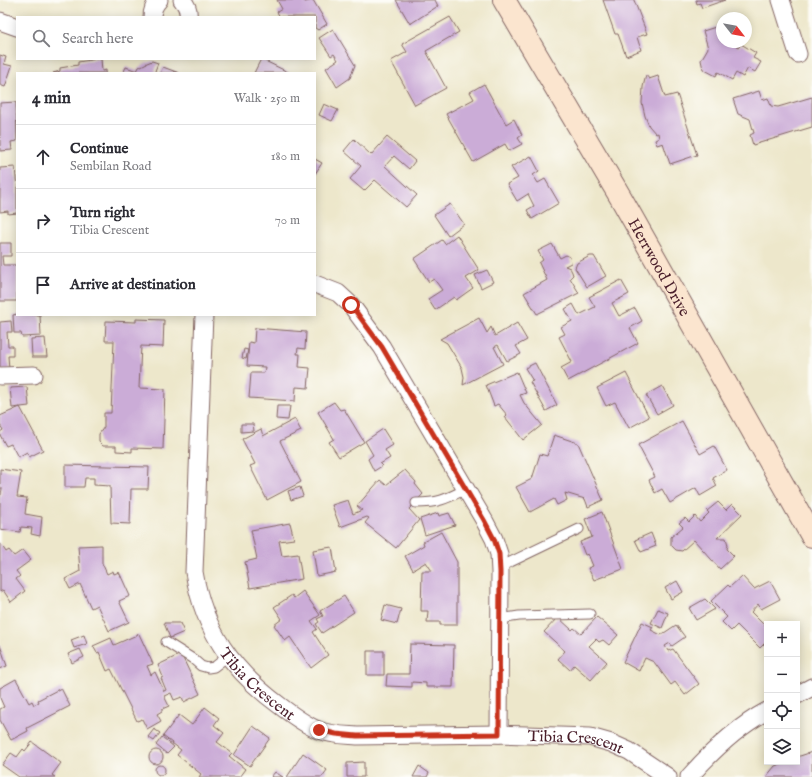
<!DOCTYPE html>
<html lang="en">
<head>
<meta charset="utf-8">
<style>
	:root { --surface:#fff; --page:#f7f7f7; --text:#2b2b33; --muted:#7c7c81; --line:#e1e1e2 }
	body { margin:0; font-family:"IM FELL English",serif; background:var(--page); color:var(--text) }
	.controls { position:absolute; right:12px; bottom:12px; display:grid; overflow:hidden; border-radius:0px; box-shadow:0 2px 10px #0003 }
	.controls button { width:36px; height:36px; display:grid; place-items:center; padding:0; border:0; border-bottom:1px solid var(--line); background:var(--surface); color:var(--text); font:20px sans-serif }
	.compass { position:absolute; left:716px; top:12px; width:36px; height:36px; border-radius:50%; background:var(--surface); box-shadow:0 2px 10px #0003; rotate:121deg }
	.stop { position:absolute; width:12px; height:12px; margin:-9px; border:3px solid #c8321e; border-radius:50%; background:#fff }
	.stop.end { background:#c8321e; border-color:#fff; box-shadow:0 1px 4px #0008 }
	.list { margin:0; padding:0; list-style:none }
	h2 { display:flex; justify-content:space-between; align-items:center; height:52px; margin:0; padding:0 16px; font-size:17px }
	h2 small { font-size:13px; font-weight:400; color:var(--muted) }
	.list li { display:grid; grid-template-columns:26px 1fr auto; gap:12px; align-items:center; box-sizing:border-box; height:64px; padding:0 16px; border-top:1px solid var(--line) }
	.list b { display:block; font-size:15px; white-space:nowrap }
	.list p { margin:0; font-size:13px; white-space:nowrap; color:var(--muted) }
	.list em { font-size:13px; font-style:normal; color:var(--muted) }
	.icon { flex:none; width:22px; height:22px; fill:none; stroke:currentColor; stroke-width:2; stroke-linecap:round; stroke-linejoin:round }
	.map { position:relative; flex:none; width:812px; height:777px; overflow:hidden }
	.search { position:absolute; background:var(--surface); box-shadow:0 2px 10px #0003; left:16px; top:16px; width:300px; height:44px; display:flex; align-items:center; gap:10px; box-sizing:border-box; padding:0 14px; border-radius:0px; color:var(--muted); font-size:15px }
	.panel { position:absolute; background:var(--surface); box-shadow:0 2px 10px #0003; left:16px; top:72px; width:300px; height:244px; border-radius:0px }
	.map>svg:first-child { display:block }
	.building { fill:#cbacd7 }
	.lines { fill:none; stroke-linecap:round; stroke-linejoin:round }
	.lane-casing { stroke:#836563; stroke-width:11 }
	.street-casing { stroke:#836563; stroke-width:19 }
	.secondary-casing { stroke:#836563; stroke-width:24 }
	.lane { stroke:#fff; stroke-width:9 }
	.street { stroke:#fff; stroke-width:17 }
	.secondary { stroke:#fbe5cf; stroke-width:22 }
	.route { stroke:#c8321e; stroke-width:5 }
	.labels { text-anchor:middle; stroke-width:3.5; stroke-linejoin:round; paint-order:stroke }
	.street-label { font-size:16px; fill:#4a1f2b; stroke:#fdfcf7 }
</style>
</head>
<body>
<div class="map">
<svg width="812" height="777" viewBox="0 0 812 777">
	<rect width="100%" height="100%" fill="#fdfcf7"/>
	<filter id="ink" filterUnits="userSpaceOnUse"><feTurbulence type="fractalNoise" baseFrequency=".025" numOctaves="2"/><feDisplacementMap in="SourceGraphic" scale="8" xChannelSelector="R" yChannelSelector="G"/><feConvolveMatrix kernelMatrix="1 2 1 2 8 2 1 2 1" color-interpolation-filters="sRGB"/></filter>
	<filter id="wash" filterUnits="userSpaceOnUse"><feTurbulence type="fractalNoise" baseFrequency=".012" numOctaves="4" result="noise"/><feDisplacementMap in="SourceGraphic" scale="16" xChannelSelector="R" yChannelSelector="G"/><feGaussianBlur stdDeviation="0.9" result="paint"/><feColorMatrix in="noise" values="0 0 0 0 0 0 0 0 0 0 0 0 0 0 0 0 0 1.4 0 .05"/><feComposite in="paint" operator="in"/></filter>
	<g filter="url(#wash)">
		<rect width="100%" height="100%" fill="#ede7cb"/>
		<g id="blocks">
			<path class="building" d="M277 0H304L305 2 313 0 327 24 318 30 315 28V17H280L277 12 282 9Z
				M396 0H435L438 6 410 24Z
				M603 0H634L647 34 637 37 641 50 626 56 618 34H615Z
				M696 0H725L702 8 700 3 697 4Z
				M450 17 459 32 426 51 446 88 415 105 391 61 407 52 402 44Z
				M722 25V42H739L734 44 739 47 741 44 756 53 753 58 761 62 755 72 748 68 743 77 736 73 732 80 718 72 716 76 703 69 701 60 708 48 703 31Z
				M333 29 355 65 350 78 337 87 326 68 338 60 334 54 331 56 319 38Z
				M0 55 6 57 4 64 12 66 5 87 0 85Z
				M97 59H101L102 71 106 70V73H53L60 71V68L78 65V62Z
				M261 59 290 73H254Z
				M152 61 158 63 155 71 157 73H123L126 67 137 71 139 67 147 63Z
				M163 67 179 73H160Z
				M646 75 649 79 658 76 665 97 677 94 697 155 670 164 663 143 657 145 655 140 659 138 658 133 656 134 649 126 645 116 642 103 643 87Z
				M484 84 506 124 514 119 522 135 518 138 522 144 509 151 505 144 473 162 446 114 474 99 470 92Z
				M759 91 762 100 768 98 771 106 778 107 812 97V127L753 145 750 135 754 133 750 119 738 114 733 99Z
				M16 102 17 141 11 142 12 150 0 151V103Z
				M324 104 338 110 332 121 319 115Z
				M387 137 415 161 409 169 394 156 385 166 417 195 406 207 375 180 364 191 350 179 361 166 344 151 354 139 371 155Z
				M531 156 539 171 533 175 538 183 545 179 559 203 532 219 527 210 534 206 528 194 517 201 507 184 518 178 511 167Z
				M315 159 322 163 315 174Z
				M15 167 17 189V213L8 214V211L0 212V168Z
				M450 204 464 224 448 236 434 215Z
				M457 235 479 270 466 278 473 288 456 300 454 297 435 310 428 299 442 290 434 279 429 282 414 259 442 240 445 244Z
				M0 243H11V256H2L3 265H17V301H0Z
				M552 244 560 258 566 255 570 257 571 263 565 266 570 268 572 272 573 275 570 278 579 293 537 314 524 293 547 280 539 263 543 260 538 251Z
				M590 256H594L606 276 587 287 575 268 577 263Z
				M487 270 493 282 481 288 475 275Z
				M621 280 629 294 612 303 619 316 635 308 642 321 630 328 638 343 568 381 561 368 572 362 559 337 565 334 561 327 572 321 565 309 573 304 579 315 595 307 589 297Z
				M17 314 40 315 41 336 22 337 21 333H14L13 315Z
				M479 318 487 333 491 327 495 336 517 323 527 340 516 346 521 354 507 361 498 345 494 347 503 364 463 385 464 377 462 368 447 343 440 339Z
				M136 319 164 320 163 347 141 346 139 388 165 389 163 449 132 448V452L116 451V446H103L99 442V434L104 427V413H111L114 341H105L106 321 136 322Z
				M11 321 12 332H7L8 346H13V356H8L9 369 0 370V322Z
				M255 328 306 332 305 349 298 348 297 354H300L299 367 310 368 308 388 296 387 295 401 249 398 251 373H264L265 367 247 366 249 342 254 343Z
				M45 338 47 357H32L31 339Z
				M244 349 248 350 246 359 242 358Z
				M535 363 557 405 546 411 530 382 533 381 525 368Z
				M517 372 526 393 520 395 524 403 542 425 523 440 505 417 507 415 498 404 494 406 486 385Z
				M626 373 649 417 629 428 615 402 606 406 597 388Z
				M662 386 673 405 657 414 646 395Z
				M27 387 29 406 12 408 10 388Z
				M334 402 340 410 344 409 364 442 339 457 329 442 334 439 318 412Z
				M277 406H290L288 420 276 419Z
				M20 407 43 450 29 457 27 452 18 457 11 444 6 446 0 435V432L3 430 0 425V416Z
				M295 419 301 431 280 441 301 482 267 500 250 466 255 464 242 439 261 429 263 436Z
				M682 421 700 454 714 446 727 470 713 478 717 486 700 496 696 488 670 503 662 489 655 493 649 480 655 477 638 445Z
				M241 424H253L254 431 241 432Z
				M383 429 393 445 385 450 390 458 380 464 382 466 374 471 368 459 373 455 365 441Z
				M554 435 578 443 603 500 588 507 585 499 565 493 567 500 557 505 554 499 530 512 516 487 532 479 540 454 547 456Z
				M65 465 149 467 148 489H131L130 524 111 523 110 486 94 485V478H85L84 487H65Z
				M0 469 21 472 17 497 27 498 25 514 42 517 40 536 31 534 32 528 21 527 20 532 0 529V495H1L2 488H0Z
				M405 470 416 482 415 484 423 494 409 509 419 520 396 548 365 523 369 518 367 517 340 527 332 505 348 500 353 514 362 510 357 506 380 480 386 485Z
				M300 487 303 496 291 500 288 491Z
				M718 502 726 510 732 504 742 514 717 538H726L728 545 727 549 734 556 720 569 694 540 682 551 676 550 671 545V537L683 527 679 523 685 518 689 522 695 516 700 522 709 513 707 511Z
				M602 512 623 569 594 580 588 568 593 566 588 554 585 555 580 542 592 537 585 519Z
				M438 513 439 516 449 513 455 525 425 535 420 519Z
				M290 523 294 539 279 541 282 556 298 554 302 579 250 588 245 562 257 559 251 530Z
				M441 532 457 562V625H440V622H427L428 611H421L422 571H432L426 562 413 570 405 556 424 545 423 542Z
				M651 533 656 546 641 552 635 540Z
				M0 543 6 552 9 550 14 556 23 550 31 560 16 571 20 576 16 579 25 591 11 602 3 590 0 592Z
				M102 545V563L107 574 113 571 114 574 119 572 130 596 119 601 129 622 109 631 97 605 91 608 80 584 70 589 65 579 80 571 78 546Z
				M332 547 336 572 317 576 313 550Z
				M742 576 754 589 770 581 780 599 761 609 758 604 751 612 767 628V641L760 648 737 625 731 631 722 622 727 617 711 601 728 585 730 587Z
				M677 581 683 592 671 599 665 588Z
				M303 591 320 615 311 621 317 629 313 632 328 655 311 668 290 637 285 641 274 625 282 619 274 607 292 595 294 598Z
				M344 596 354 612 322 633 316 624 319 622 317 619 323 616 320 611Z
				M705 599 715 609 696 620 689 608Z
				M385 605 401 609 397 624 381 620Z
				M658 609 668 613 662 628 651 623Z
				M558 617 572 630 574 628 581 634 597 617 618 635 609 645 603 640 599 642 596 639 589 646 607 662 591 680 574 665 570 670 558 659 565 651 544 632Z
				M642 622 653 627 651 630 661 635 676 625 685 637 672 646 670 643 665 646 668 651 673 649 699 684 685 695 675 682 671 685 654 662 645 658 639 671 623 662Z
				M164 623H180L184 632 170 638Z
				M139 634 153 664 147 666 151 675 155 672 164 691 166 690 161 678 163 677 158 665 181 654 200 694 184 702 182 697 174 700 171 693 164 696 169 706 162 709V711L157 714 161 721 147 729 142 719 137 721 111 669 107 671 99 652 97 653 93 646 111 638 114 645Z
				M84 635 87 644 74 648 71 640Z
				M410 644 454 645 453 687H426V683L412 682V687L386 686 387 674H409Z
				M0 645 7 666 0 669Z
				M80 649 84 657 72 663 68 654Z
				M367 651H384V675H367Z
				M16 679 29 703 32 701 34 705 39 702 38 700 61 688 70 706 27 728 28 731 11 740 0 720V709L4 707 0 698V688Z
				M205 707 219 718 214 725 224 733 217 742 232 753 229 756 245 769 239 777H199L201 774 177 755 181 750 163 736 179 715 192 725Z
				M253 726 270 738 250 766 234 755Z
				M154 729 160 733 154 741 148 737Z
				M162 737 174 747 167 754 156 745Z
				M32 742 61 763 52 775 55 777H19L2 765 11 753 17 757 23 749 25 751Z
				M149 757a7 7 0 1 1 14 0a7 7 0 1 1-14 0Z
				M812 752V777H766L775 766 785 762H797V757Z
				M303 753 327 770 322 777H287Z
				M364 762V777H347V763Z
				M155 770a5 5 0 1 1 10 0a5 5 0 1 1-10 0Z
				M419 766 429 773 427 777H413Z
				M275 772 283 777H271Z"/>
		</g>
	</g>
	<g filter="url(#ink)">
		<use href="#blocks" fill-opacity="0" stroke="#836563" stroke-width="1"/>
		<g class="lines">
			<g class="lane-casing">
				<path id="lane" d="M416 503C439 503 446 499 466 489
					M500 567 579 529
					M500 619 519 616 590 614
					M166 642 193 659 201 666 208 668 214 667 228 656"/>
			</g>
			<g class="street-casing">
				<g id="street">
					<path d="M182 0C187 5 189 10 188 17"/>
					<path d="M781 0 798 54"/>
					<path d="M152 17C152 10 154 5 159 0"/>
					<path d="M0 21 17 27"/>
					<path d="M315 284 338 293 351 305 382 347 484 520 494 539 499 554 500 572 499 734"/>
					<path id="s1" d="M204 315 194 572C204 631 232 670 279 705 292 715 304 724 318 730 331 735 344 735 357 736L499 734 590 737 611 743 629 751 668 777"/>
					<path d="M0 376 34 375"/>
					<path d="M797 695 812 687"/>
					<path d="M689 777C712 751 737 727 767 711"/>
				</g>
			</g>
			<g class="secondary-casing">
				<g id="secondary">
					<path id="s2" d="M504 0 621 198 812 536"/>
				</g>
			</g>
			<use href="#lane" class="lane"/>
			<use href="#street" class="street"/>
			<use href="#secondary" class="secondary"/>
		</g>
	</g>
	<g class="lines" filter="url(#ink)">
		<path class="route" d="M319 730 336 734 357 736 499 734 500 572 499 554 494 539 484 520 382 347 351 305"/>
	</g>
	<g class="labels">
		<g class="street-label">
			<text dy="6" stroke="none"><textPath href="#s2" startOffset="309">Herrwood Drive</textPath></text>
			<text dy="6" stroke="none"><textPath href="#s1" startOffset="389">Tibia Crescent</textPath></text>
			<text dy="6" stroke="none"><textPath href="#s1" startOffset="725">Tibia Crescent</textPath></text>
		</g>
	</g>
</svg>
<div class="controls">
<button>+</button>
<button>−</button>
<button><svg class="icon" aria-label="locate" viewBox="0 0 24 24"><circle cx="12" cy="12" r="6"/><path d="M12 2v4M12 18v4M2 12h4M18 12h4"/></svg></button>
<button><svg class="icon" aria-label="layers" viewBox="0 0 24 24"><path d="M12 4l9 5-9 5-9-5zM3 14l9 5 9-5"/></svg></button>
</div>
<svg class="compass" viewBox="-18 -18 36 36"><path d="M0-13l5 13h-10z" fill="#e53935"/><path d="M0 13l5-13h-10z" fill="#7c7c81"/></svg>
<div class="stop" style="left:351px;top:305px"></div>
<div class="stop end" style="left:319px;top:730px"></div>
<div class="search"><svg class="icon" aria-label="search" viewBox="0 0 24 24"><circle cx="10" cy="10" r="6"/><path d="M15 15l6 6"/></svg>Search here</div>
<section class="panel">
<h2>4 min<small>Walk · 250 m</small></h2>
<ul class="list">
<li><svg class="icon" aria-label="ahead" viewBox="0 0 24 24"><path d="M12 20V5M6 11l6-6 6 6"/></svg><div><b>Continue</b><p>Sembilan Road</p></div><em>180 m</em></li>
<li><svg class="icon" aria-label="right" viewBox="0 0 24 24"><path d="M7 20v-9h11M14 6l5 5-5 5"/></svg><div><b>Turn right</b><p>Tibia Crescent</p></div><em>70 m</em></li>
<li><svg class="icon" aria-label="arrive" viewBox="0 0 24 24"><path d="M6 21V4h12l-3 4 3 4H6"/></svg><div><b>Arrive at destination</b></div></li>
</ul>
</section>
</div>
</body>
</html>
